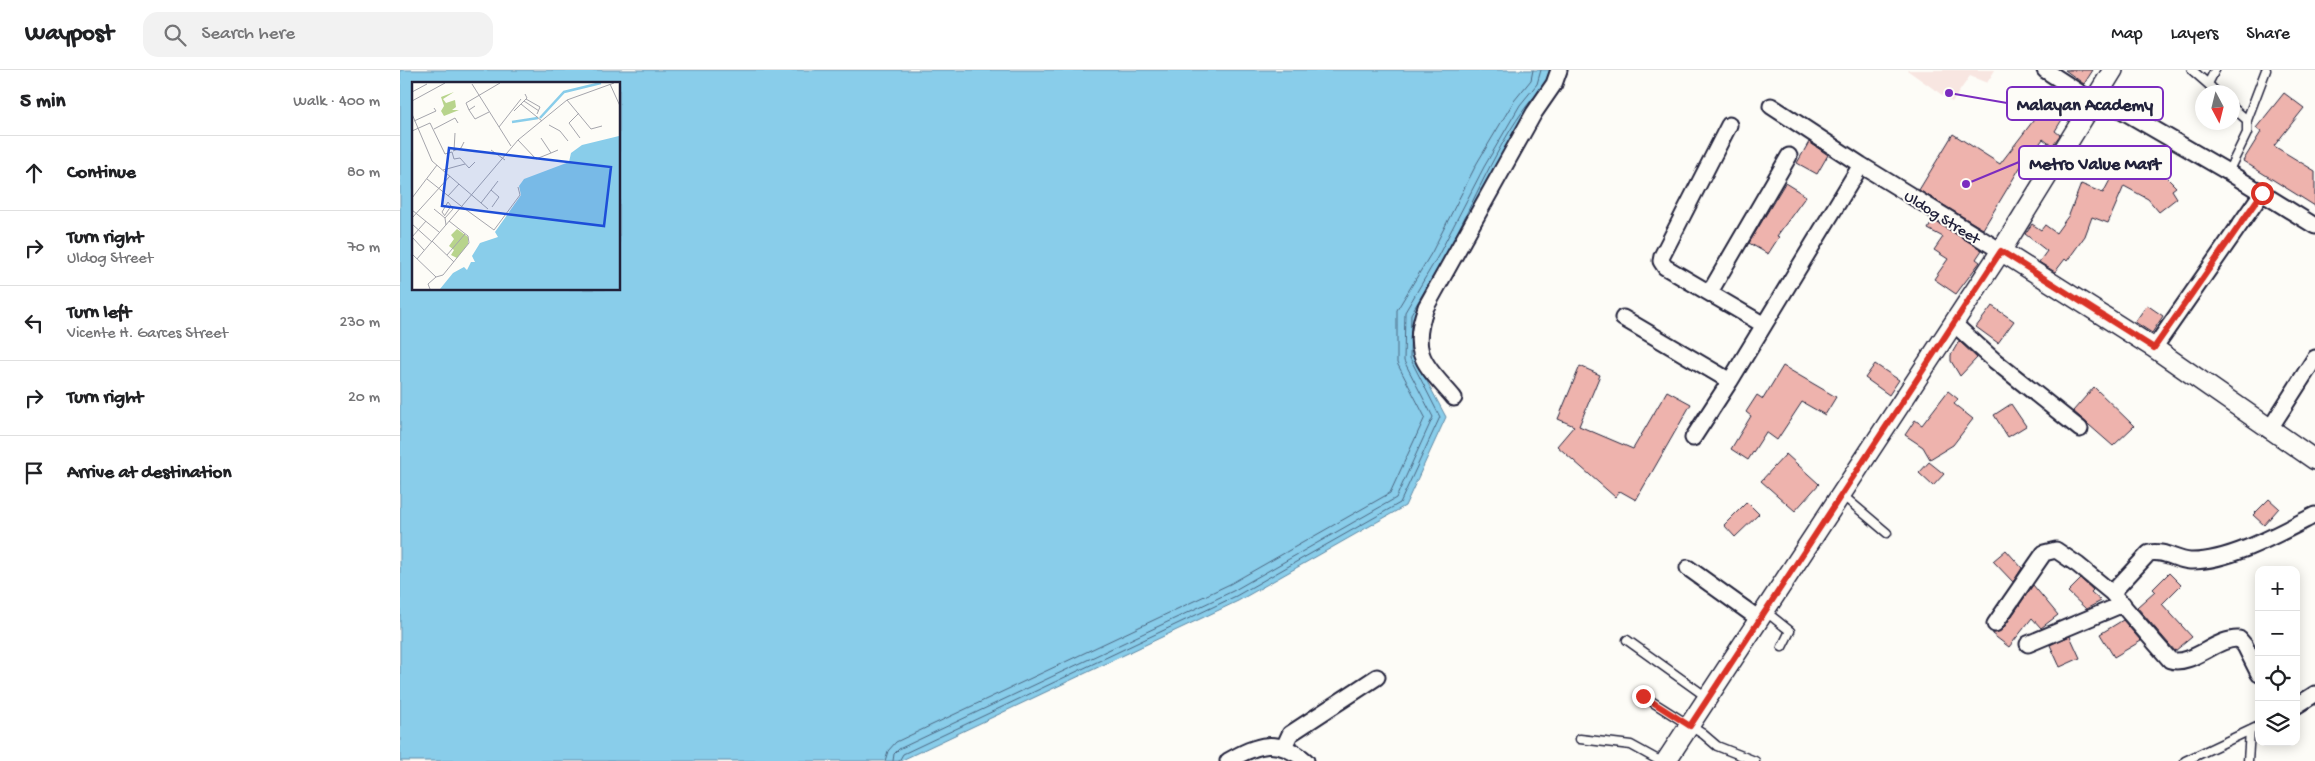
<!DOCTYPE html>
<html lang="en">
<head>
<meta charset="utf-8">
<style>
	:root { --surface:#fff; --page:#f2f2f2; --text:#202124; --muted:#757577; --line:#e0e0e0 }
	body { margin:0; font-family:"Gochi Hand",sans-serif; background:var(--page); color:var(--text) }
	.controls { position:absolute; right:15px; bottom:15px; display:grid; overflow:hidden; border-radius:10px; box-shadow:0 2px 12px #0003 }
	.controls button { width:45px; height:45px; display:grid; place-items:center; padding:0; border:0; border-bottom:1px solid var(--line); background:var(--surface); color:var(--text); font:25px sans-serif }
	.compass { position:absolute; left:1795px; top:15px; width:45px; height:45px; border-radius:50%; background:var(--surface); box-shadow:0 2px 12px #0003; rotate:173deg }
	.stop { position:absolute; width:15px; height:15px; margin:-11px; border:4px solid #d93025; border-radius:50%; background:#fff }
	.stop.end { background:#d93025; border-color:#fff; box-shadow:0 1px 5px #0008 }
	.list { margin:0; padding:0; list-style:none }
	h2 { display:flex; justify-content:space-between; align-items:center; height:65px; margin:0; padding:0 20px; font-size:21px }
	h2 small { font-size:16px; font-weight:400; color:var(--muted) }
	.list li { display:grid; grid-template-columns:32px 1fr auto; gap:15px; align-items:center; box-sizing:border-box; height:75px; padding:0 20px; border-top:1px solid var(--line) }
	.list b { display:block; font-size:19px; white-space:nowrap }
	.list p { margin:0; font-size:16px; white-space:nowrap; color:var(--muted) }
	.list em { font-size:16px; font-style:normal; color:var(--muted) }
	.icon { flex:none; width:28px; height:28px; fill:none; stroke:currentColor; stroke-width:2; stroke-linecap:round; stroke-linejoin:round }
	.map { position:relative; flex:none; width:1915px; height:691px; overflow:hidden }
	header { display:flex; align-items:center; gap:30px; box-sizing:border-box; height:70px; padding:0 25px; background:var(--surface); border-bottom:1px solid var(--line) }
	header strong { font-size:24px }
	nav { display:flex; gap:28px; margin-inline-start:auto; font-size:18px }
	.search { width:350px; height:45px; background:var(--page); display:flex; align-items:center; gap:12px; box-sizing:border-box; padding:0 18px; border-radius:15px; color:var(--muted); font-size:19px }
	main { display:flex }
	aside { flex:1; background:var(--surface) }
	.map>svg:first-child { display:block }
	.built { fill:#f8e6e1 }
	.water { fill:#89cdea; stroke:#6089a4; fill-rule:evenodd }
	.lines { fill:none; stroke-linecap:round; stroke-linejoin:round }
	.shore { stroke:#4b6681; stroke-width:1 }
	.building { fill:#eeb3ad; stroke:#22223b }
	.service-casing { stroke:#22223b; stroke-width:11 }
	.minor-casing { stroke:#22223b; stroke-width:19 }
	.tertiary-casing { stroke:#22223b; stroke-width:22 }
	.service { stroke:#fdfcf7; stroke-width:8 }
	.minor { stroke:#fdfcf7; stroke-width:15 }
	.tertiary { stroke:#fdfcf7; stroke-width:19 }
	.route { stroke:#d93025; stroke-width:6 }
	.labels { text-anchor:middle; stroke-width:4; stroke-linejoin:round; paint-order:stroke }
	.street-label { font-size:16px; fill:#22223b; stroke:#fdfcf7 }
	.inset-river { fill:none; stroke:#89cdea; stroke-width:2.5 }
	.inset-road { fill:none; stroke:#a5a5ac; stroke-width:1 }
	.view { fill:#1d4ed8; fill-opacity:0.15; stroke:#1d4ed8; stroke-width:2.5 }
	.inset-edge { fill:none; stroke:#22223b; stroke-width:2.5 }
	.leader { fill:none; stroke:#7b2cbf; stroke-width:2 }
	.callout-dot { fill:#7b2cbf; stroke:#fdfcf7; stroke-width:2 }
	.callout { fill:#fdfcf7; stroke:#7b2cbf; stroke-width:2 }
	.callout-label { font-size:18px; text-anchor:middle; font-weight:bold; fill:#22223b }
</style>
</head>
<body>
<header>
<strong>Waypost</strong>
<div class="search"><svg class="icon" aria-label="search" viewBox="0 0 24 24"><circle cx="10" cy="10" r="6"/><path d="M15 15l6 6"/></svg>Search here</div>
<nav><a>Map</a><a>Layers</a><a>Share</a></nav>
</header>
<main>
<aside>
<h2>5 min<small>Walk · 400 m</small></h2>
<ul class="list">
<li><svg class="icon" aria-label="ahead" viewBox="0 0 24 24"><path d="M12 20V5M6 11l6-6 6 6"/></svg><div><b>Continue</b></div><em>80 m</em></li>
<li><svg class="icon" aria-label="right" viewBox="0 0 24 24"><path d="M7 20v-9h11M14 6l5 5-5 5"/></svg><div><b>Turn right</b><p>Uldog Street</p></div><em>70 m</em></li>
<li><svg class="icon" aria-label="left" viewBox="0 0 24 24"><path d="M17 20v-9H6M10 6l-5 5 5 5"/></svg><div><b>Turn left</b><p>Vicente H. Garces Street</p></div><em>230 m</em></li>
<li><svg class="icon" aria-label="right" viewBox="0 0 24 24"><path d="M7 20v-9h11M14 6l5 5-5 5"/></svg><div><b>Turn right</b></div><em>20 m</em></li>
<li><svg class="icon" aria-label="arrive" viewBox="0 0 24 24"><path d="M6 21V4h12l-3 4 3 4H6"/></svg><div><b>Arrive at destination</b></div></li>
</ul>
</aside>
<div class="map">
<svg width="1915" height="691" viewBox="0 0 1915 691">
	<rect width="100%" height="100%" fill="#fdfcf7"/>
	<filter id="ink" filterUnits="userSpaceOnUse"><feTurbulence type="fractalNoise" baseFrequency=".02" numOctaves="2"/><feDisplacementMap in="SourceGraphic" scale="10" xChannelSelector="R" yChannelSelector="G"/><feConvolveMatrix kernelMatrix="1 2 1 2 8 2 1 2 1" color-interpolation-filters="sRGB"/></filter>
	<g filter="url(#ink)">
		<path class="built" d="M1507 0H1595L1587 13 1570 6 1552 32Z"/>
		<path class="water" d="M0 0H1153L1148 19 1015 245V289L1046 347 1005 436 838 531 500 691H0ZM14 14H219V219H14Z"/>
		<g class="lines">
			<path class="shore" d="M1055 167C1077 124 1102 65 1133 28
				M485 691 488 681 496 672 830 514 990 423 1025 347 997 293V240L1032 182 1077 93 1114 31 1131 10 1133 0
				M493 691 494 684 499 679 833 521 996 428 1033 347 1004 291 1005 242 1038 186 1084 97 1120 35 1137 14 1141 0
				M499 691 503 684 836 526 1000 433 1040 347 1010 288 1011 244 1036 201"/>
		</g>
		<path class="building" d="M1665 0H1693L1684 14Z
			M1654 17 1674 30 1655 61 1660 65 1652 76 1643 69 1629 88 1627 86 1583 159 1519 120 1553 64 1600 94 1643 38 1642 37Z
			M1884 23 1904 38 1874 76 1915 101V136L1843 91 1861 62 1856 58Z
			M1409 72 1428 85 1417 104 1397 93Z
			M1726 80 1756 97 1776 117 1772 120 1777 128 1759 142 1748 129 1724 116 1708 153 1692 147 1685 166 1667 191 1665 189 1655 202 1639 192 1647 181 1625 164 1632 154 1641 160 1645 155 1656 163 1669 145 1681 114 1703 123Z
			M1385 113 1406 126 1377 166 1379 167 1368 184 1349 173Z
			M1533 150 1582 180 1576 189 1580 192 1556 224 1534 209 1548 189 1534 180 1543 167 1528 159Z
			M1747 235 1763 246 1752 263 1735 252Z
			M1592 236 1614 251 1598 273 1576 257Z
			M1559 271 1577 288 1560 306 1551 291V285Z
			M1475 294 1499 310 1489 325 1465 308Z
			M1180 296 1200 305 1179 356 1233 379 1267 321 1291 334 1236 430 1220 421 1215 427 1157 376 1174 356 1158 349Z
			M1383 296 1436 327 1425 345 1402 332 1377 370 1366 362 1348 390 1331 379 1351 346 1346 342 1357 325 1363 329Z
			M1694 317 1734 356 1713 376 1673 341Z
			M1548 321 1558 329 1554 334 1573 349 1553 375 1530 389 1523 377 1505 365 1515 350 1522 355Z
			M1611 334 1626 356 1608 367 1594 345Z
			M1386 384 1419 414 1395 441 1361 411Z
			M1529 392 1544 404 1533 416 1519 403Z
			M1869 429 1879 438 1864 455 1853 445Z
			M1347 432 1359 444 1335 467 1324 455Z
			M1606 480 1622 498 1613 512 1593 491Z
			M1769 503 1781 515 1762 534 1792 567 1775 581 1737 537 1755 521 1753 519Z
			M1681 509 1693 520 1691 522 1701 531 1686 539 1668 522Z
			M1633 515 1658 545 1641 558 1632 548 1609 577 1592 564 1603 559Z
			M1723 550 1741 571 1714 587 1700 564Z
			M1670 566 1680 588 1660 597 1650 575Z"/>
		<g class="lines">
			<g class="service-casing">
				<path id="service" d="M1792 0 1808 14 1815 0
					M1808 14 1816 22
					M1832 37 1847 50 1866 0
					M1828 102 1847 63V50
					M1441 424 1487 463
					M1365 541 1390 561 1382 577
					M1227 570 1308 628
					M1243 626 1303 664 1317 676 1355 691
					M1180 669 1231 675 1260 691
					M1785 691 1859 656
					M1848 691 1850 661"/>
			</g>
			<g class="minor-casing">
				<path id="minor" d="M1645 0 1694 32
					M1697 26 1828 102 1915 156
					M1371 36 1461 95 1601 181
					M1329 55 1262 186 1261 191 1265 197 1364 255
					M1310 222 1389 86
					M1223 248 1330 311
					M1553 253 1595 291 1680 359
					M1754 278 1862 123
					M1054 328C1025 294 1009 284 1026 237L1134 43 1154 14 1159 0
					M1869 360 1915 288
					M1293 368 1330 311 1461 95
					M1288 498 1359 549
					M1712 523 1749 483C1765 480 1775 490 1790 491 1829 492 1880 463 1915 445
					M1595 554 1644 483 1656 480 1678 495 1712 523 1770 590C1791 597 1817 567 1839 569L1845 576 1859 604
					M1628 574 1723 534
					M1896 636 1915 624
					M884 677 890 664 977 607
					M828 691C858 674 877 667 906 691"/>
			</g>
			<g class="tertiary-casing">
				<path id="tertiary" d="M1601 181 1754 278 1915 390
					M1266 691 1601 181 1713 0"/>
			</g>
			<use href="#service" class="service"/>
			<use href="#minor" class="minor"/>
			<use href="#tertiary" class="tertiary"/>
		</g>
	</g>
	<g class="lines" filter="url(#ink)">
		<path class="route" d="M1243 626 1290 656 1601 181 1754 278 1862 123"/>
	</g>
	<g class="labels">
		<g class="street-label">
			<text transform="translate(1543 146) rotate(32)" y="6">Uldog Street</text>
		</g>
	</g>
	<g transform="translate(12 12)">
		<rect width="208" height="208" fill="#fdfcf7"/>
		<path d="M42 10 31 17 34 21 43 18 44 25 40 28H47L32 34 29 29 32 24 29 15ZM45 147 56 155V162L45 176 39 173 42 168 37 164 42 157 39 153Z" fill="#b8d48c"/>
		<path d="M207 54V207H28L41 191 52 185 55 188 59 180H63L60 174 68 161 86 155 83 150 109 113 107 104 112 97 157 80 159 71 170 63Z" fill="#89cdea"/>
		<path class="inset-river" d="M128 36 152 10 189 1M100 40 126 36"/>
		<path class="inset-road" d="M60 2 99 64M198 2 208 24M0 10 15 2M114 17 128 25 125 32M155 18 179 47 190 44M0 19 33 1M112 19 127 29M109 22 130 39M63 24 57 28 54 21 88 1M57 28 63 37 77 30M102 29 115 16 113 12M167 31 157 41 168 56M0 32 20 79 76 127M2 39 24 29 22 26M137 43 148 49 156 59M87 45 109 17M22 47 43 36 46 41M0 49 18 41 33 72 40 70 42 77 48 76 57 86 63 80M129 56 139 71 146 68M106 58 124 77 139 71M79 68 93 78M41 69 49 66 52 60M42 69 43 51M31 88 53 82M15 97 49 124M79 108 87 115 80 125M36 114 47 102M0 116 25 83M69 121 86 99M49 124 82 148 108 113 106 105M22 127 33 136 34 143M0 128 27 150M33 133 39 124 41 127 33 136M33 134 30 130 36 120 39 124M0 136 38 94M0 142 20 160M0 155 14 139M0 155 12 168M20 159 42 180M0 172 24 195M35 173 53 152M5 177 106 58 155 18 202 1M24 195 31 193 57 161 56 154 37 139M18 207 16 202 24 195"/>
		<path class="view" d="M37 66 199 85 192 144 30 124Z"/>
		<rect width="208" height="208" class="inset-edge"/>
	</g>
	<path class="leader" d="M1549 23L1607 33M1566 114L1619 92"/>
	<g class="callout-dot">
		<circle cx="1549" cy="23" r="5"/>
		<circle cx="1566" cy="114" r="5"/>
	</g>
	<g class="callout">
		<rect x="1607" y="17" width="156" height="33" rx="5"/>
		<rect x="1619" y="76" width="152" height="33" rx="5"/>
	</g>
	<g class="callout-label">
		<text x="1685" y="40">Malayan Academy</text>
		<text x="1695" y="99">Metro Value Mart</text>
	</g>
</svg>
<div class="controls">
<button>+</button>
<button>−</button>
<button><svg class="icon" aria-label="locate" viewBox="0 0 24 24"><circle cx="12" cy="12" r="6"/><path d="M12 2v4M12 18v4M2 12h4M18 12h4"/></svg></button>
<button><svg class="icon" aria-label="layers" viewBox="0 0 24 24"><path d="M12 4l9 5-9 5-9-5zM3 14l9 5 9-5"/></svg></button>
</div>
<svg class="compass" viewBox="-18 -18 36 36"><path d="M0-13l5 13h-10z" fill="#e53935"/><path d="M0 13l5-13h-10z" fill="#757577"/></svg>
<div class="stop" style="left:1862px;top:123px"></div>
<div class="stop end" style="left:1243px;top:626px"></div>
</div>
</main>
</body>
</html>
